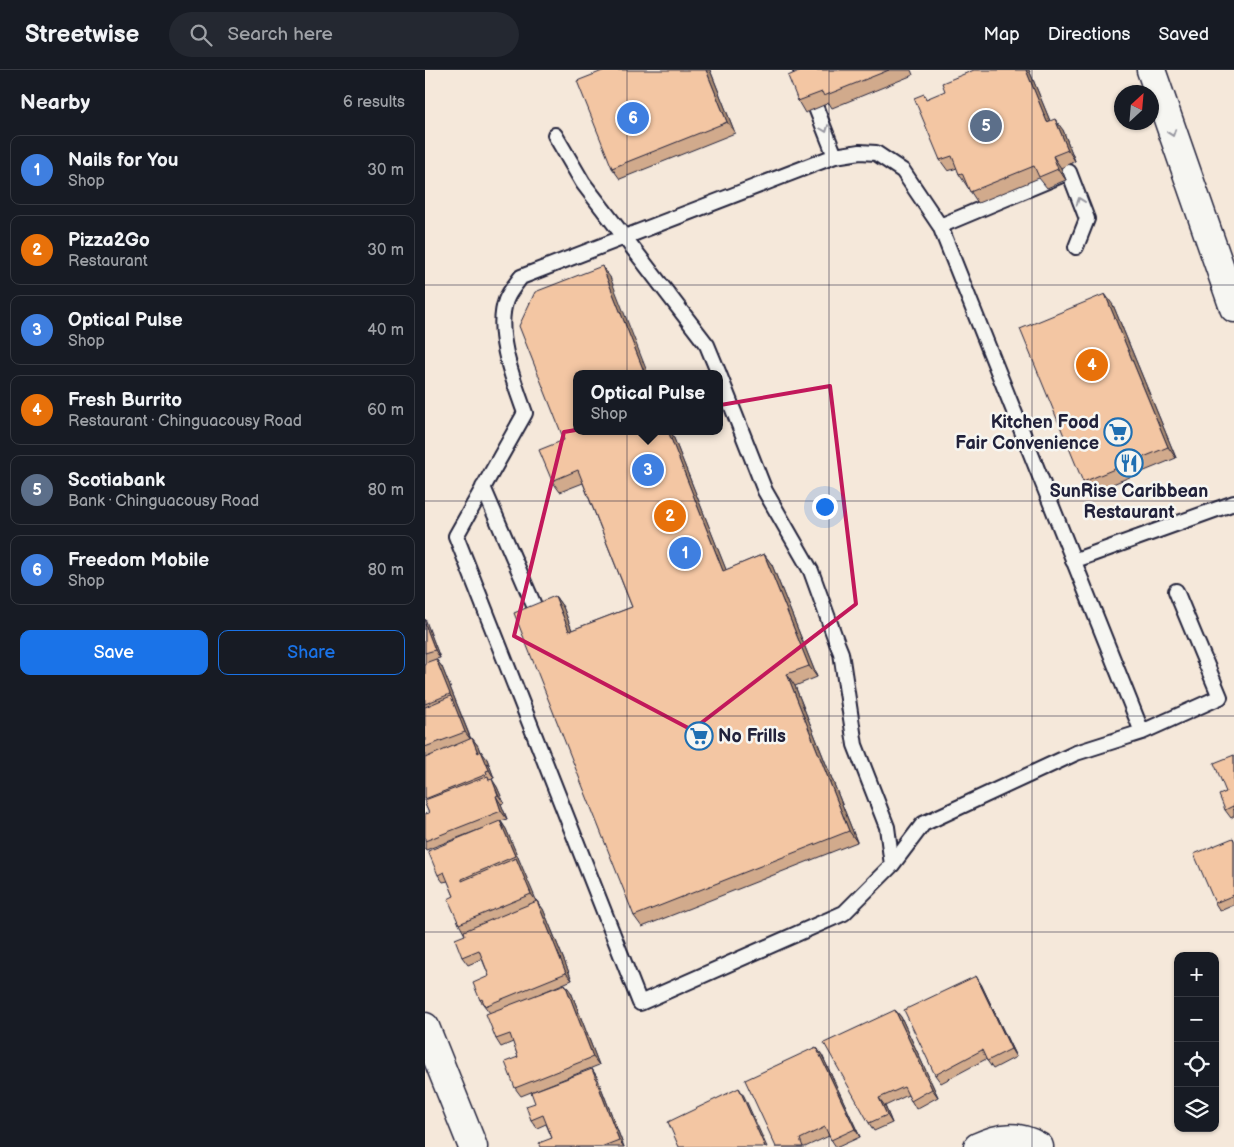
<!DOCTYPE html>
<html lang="en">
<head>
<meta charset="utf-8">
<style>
	:root { --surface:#171b24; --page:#242831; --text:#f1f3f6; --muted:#9ea1a6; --line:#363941; --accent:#1a73e8 }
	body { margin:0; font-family:"Balsamiq Sans",sans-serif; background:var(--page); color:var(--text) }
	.controls { position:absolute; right:15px; bottom:15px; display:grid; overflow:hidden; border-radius:10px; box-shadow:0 1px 4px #0004 }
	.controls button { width:45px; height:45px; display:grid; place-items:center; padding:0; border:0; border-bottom:1px solid var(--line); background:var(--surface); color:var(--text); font:25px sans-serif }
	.compass { position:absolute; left:689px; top:15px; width:45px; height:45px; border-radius:50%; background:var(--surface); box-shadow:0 1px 4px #0004; rotate:26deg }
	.you { position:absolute; left:399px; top:436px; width:18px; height:18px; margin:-12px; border:4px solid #fff; border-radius:50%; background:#1a73e8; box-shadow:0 0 0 8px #1a73e833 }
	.badge { display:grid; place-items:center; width:32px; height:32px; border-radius:50%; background:var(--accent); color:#fff; font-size:16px; font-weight:700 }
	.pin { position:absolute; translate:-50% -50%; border:2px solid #fff; box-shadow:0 1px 5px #0006 }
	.popup { position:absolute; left:148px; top:300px; width:150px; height:65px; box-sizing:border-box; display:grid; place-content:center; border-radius:10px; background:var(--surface); filter:drop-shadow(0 1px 4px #0005); font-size:16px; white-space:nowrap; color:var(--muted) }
	.popup b { font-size:19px; color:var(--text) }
	.popup::after { content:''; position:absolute; left:50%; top:100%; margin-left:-10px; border:10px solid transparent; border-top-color:var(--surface) }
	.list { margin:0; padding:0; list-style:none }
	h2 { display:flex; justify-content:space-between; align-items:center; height:65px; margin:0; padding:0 20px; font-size:21px }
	h2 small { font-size:16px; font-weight:400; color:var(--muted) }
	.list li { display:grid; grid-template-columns:32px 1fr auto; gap:15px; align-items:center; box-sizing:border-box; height:70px; margin:0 10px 10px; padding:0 10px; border:1px solid var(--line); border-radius:10px }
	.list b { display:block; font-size:19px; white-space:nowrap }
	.list p { margin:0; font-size:16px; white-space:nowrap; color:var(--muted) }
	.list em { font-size:16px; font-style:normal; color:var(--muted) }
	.actions { display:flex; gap:10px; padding:15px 20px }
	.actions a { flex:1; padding:11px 0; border:1px solid var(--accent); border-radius:10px; text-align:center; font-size:18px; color:var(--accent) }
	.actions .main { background:var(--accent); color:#fff }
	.icon { flex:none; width:28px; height:28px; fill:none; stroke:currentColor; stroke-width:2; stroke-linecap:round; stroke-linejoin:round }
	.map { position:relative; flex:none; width:809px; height:1077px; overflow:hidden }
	header { display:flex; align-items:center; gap:30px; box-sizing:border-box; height:70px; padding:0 25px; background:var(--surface); border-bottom:1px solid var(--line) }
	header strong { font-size:24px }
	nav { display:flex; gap:28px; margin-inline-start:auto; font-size:18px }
	.search { width:350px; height:45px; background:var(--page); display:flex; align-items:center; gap:12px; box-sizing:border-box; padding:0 18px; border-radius:28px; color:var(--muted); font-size:19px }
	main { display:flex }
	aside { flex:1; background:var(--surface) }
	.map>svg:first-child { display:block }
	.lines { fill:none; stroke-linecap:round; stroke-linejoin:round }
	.lane-casing { stroke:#22223b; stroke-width:18 }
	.street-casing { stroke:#22223b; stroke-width:31 }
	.secondary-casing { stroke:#22223b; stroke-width:31 }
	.lane { stroke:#f6f6f2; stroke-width:14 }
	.street { stroke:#f6f6f2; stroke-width:28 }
	.secondary { stroke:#f6f6f2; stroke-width:28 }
	.wall { fill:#d1aa8c; stroke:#22223b }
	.shaded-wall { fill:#aa8b72; stroke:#22223b }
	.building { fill:#f3c6a3; stroke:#22223b }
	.oneway { stroke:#9797a0 }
	.marked { fill:none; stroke:#c2185b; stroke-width:4; stroke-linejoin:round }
	.grid { fill:none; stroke:#22223b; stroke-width:1; stroke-opacity:0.55 }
	.labels { text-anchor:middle; stroke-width:5; stroke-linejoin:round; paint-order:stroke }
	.poi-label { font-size:18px; font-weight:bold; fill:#22223b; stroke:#f6f6f2; text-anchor:end }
</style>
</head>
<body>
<header>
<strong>Streetwise</strong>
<div class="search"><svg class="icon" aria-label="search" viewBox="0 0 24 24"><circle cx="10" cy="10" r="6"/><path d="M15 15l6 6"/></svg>Search here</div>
<nav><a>Map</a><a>Directions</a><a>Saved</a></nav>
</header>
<main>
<aside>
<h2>Nearby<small>6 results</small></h2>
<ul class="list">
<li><span class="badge" style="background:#3f7fe0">1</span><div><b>Nails for You</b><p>Shop</p></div><em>30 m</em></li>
<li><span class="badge" style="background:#e8710a">2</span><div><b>Pizza2Go</b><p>Restaurant</p></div><em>30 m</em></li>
<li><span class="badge" style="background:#3f7fe0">3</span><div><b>Optical Pulse</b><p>Shop</p></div><em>40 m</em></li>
<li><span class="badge" style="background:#e8710a">4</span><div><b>Fresh Burrito</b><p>Restaurant · Chinguacousy Road</p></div><em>60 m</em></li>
<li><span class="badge" style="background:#5c6f8a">5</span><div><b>Scotiabank</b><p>Bank · Chinguacousy Road</p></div><em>80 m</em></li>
<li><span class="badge" style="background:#3f7fe0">6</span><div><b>Freedom Mobile</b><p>Shop</p></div><em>80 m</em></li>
</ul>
<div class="actions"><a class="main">Save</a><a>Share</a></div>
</aside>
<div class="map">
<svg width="809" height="1077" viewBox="0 0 809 1077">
	<rect width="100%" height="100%" fill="#f5e8da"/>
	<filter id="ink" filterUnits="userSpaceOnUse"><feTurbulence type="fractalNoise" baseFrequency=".02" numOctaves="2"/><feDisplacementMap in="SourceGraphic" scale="10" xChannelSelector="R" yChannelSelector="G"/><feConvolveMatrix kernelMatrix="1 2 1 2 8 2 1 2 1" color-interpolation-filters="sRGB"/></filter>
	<g filter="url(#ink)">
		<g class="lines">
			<g class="lane-casing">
				<path id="lane" d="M376 0 410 86
					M130 65 158 113 282 275 294 304
					M515 156 644 102 662 149 651 177
					M294 304 340 421 386 501 412 573 416 583 430 675 462 757 467 795
					M58 417 114 547
					M648 491 809 433
					M717 662 515 156 478 101 451 83 435 82 410 86 96 207C91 214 84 222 81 230 69 262 89 312 100 343L31 466 215 933 419 843 467 795 498 754 651 683 717 662 795 627 751 521"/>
			</g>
			<g class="street-casing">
				<path id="street" d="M0 957 48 1077
					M553 1077C574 1067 593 1064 614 1077"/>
			</g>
			<g class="secondary-casing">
				<path id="secondary" d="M726 0 809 238"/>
			</g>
			<use href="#lane" class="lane"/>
			<use href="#street" class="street"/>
			<use href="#secondary" class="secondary"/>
		</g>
		<path class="wall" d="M285 0 310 63 195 109 187 98Z
			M376 0H486L488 5 407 38 404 33 380 43 373 31Z
			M604 0 625 51 638 60 650 91 636 98 641 110 622 118 614 108 553 133 534 104 532 98 523 101 515 90 502 29Z
			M185 207 152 361H246L301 500 339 484 347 495 392 607 370 616 432 772 217 857 209 846 130 526 138 537 147 560 207 537 158 413 135 422 127 411 139 370Z
			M688 235 751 388 666 423 658 412Z
			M0 549 15 588 11 589 17 597 46 669 47 668 53 676 55 682 62 689 69 708 66 709 72 717 79 733 76 734 82 749 76 751 81 759 111 831 118 839 147 910 114 924 146 922 174 995 96 1026 90 1018 93 987 88 972 76 977 71 969 65 943 55 930 64 906 57 889 43 895 37 887 40 865 34 854 29 826 23 811 18 812 13 805 56 759 1 780 0 778V744L4 743 0 734Z
			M809 685V746L806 748 800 740 801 722Z
			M808 768 809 770V835L795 841 790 833Z
			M556 914 591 987 568 999 561 989 516 1013 510 1005Z
			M470 940 476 947 513 1027 491 1039 483 1025 460 1036 467 1053 449 1061 444 1053Z
			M391 977 397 985 435 1067 413 1077H411L404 1066 380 1077H351Z
			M167 999 172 1007 199 1077H116L127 1068 121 1054 112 1058 106 1050 110 1033Z"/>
		<path class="shaded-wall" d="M281 0H285L310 63 302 52Z
			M601 0H604L630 63 622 52Z
			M630 49 638 60 650 91 643 80Z
			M628 86 636 98 641 110 633 99Z
			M177 196 185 207 223 304H220Z
			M680 224 688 235 751 388 743 377Z
			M243 361H246L306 512 298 501Z
			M339 484 347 495 392 607 384 596Z
			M130 526 138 537 152 573 144 561Z
			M0 549 1 551 15 588 10 580 0 554Z
			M11 589 17 597 46 670 40 662Z
			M362 604 370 616 432 772 424 761Z
			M47 668 53 676 58 691 53 683Z
			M56 681 62 689 69 708 64 700Z
			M67 709 72 717 79 733 73 725Z
			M71 726 76 734 82 749 76 741Z
			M75 751 81 759 112 832 106 824Z
			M112 831 118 839 147 910 141 903Z
			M551 906 556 914 591 987 586 979Z
			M140 914 146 922 174 995 168 987Z
			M470 940 476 947 513 1027 507 1019Z
			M391 977 397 985 435 1067 430 1059Z
			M167 999 172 1007 199 1077 194 1070Z
			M314 1018 319 1026 342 1077H340Z
			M454 1028 460 1036 467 1053 462 1045Z"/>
		<path class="building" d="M180 0H281L302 52 187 98 152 11Z
			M376 0H464L399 26 397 22 373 31 363 6Z
			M549 0H601L622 52 630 49 643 80 628 86 633 99 614 107 609 96 545 122 537 103 534 104 527 86 515 90 489 28 499 24 501 29 520 21 517 13Z
			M177 196 220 304H152V361H243L298 501 339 484 384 596 362 604 424 761 209 846 89 543 130 526 144 561 207 537 153 400 127 411 114 380 139 370 94 256 110 222Z
			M680 224 743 377 658 412 595 259Z
			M0 554 10 580 0 583Z
			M11 589 25 624 0 634V593Z
			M26 626 40 662 0 677V637Z
			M47 668 53 683 56 681 64 700 61 701 62 704 0 729V688Z
			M809 685V740L808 736 800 740 794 725 801 722 789 693Z
			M63 706 64 710 67 709 73 725 71 726 76 741 0 771V744L4 743 0 734V730Z
			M75 751 90 786 37 809V811L91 788 106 824 34 854 23 829 29 826 19 802 13 805 3 781Z
			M808 768 809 771V825L790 833 769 784Z
			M112 831 141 903 60 936 57 929 55 930 48 913 64 906 54 880 37 887 30 869 40 865 39 861Z
			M551 906 586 979 562 991 557 980 510 1005 479 940Z
			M140 914 168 987 90 1018 80 992 93 987 85 964 71 969 61 944Z
			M470 940 507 1019 486 1031 479 1017 454 1028 462 1045 444 1053 399 973Z
			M391 977 430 1059 406 1070 400 1057 375 1069 378 1077H351L320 1010Z
			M167 999 194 1070 176 1077H116L114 1073 127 1068 118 1045 106 1050 101 1036 110 1033 106 1022Z
			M314 1018 340 1077H254L243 1052Z"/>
		<defs><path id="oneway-chevron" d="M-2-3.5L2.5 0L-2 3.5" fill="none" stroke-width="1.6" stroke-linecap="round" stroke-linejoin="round" transform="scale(1.25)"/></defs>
		<g class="oneway">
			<use href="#oneway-chevron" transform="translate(400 59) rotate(69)"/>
			<use href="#oneway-chevron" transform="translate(747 63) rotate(71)"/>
			<use href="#oneway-chevron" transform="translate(655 131) rotate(-110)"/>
		</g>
	</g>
	<path class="marked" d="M405 316 431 534 267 660 89 566 139 362Z"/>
	<path class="grid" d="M202 0V1077M404 0V1077M607 0V1077M0 215H809M0 431H809M0 646H809M0 862H809"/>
	<defs>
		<g id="supermarket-ring" transform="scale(1.4375)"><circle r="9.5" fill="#f6f6f2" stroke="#1f6fb2" stroke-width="1.5"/><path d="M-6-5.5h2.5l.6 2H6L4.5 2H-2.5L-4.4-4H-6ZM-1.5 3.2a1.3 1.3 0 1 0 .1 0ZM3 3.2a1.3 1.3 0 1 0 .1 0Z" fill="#1f6fb2"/></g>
		<g id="restaurant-ring" transform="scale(1.4375)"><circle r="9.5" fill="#f6f6f2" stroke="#1f6fb2" stroke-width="1.5"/><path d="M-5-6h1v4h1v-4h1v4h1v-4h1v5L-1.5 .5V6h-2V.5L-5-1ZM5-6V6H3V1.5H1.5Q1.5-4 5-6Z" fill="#1f6fb2"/></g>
	</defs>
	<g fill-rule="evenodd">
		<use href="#supermarket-ring" x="693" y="362"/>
		<use href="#restaurant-ring" x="704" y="393"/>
		<use href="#supermarket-ring" x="274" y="666"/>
	</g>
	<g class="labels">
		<g class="poi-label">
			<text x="674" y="358">Kitchen Food<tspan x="674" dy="21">Fair Convenience</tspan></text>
			<text x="704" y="427" text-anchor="middle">SunRise Caribbean<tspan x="704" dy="21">Restaurant</tspan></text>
			<text x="293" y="672" text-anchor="start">No Frills</text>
		</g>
	</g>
</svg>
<div class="controls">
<button>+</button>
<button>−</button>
<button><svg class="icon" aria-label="locate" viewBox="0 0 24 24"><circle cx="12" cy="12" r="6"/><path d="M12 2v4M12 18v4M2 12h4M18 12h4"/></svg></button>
<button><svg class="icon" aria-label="layers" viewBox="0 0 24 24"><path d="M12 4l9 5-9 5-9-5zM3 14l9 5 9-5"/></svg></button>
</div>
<svg class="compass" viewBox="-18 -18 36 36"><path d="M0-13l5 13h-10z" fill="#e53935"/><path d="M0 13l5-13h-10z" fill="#9ea1a6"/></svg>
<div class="you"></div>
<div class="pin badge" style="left:260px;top:483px;background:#3f7fe0">1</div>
<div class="pin badge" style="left:245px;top:446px;background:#e8710a">2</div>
<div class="pin badge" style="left:223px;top:400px;background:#3f7fe0">3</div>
<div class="popup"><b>Optical Pulse</b>Shop</div>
<div class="pin badge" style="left:667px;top:295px;background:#e8710a">4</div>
<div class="pin badge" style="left:561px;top:56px;background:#5c6f8a">5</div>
<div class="pin badge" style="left:208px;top:48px;background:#3f7fe0">6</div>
</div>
</main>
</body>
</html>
